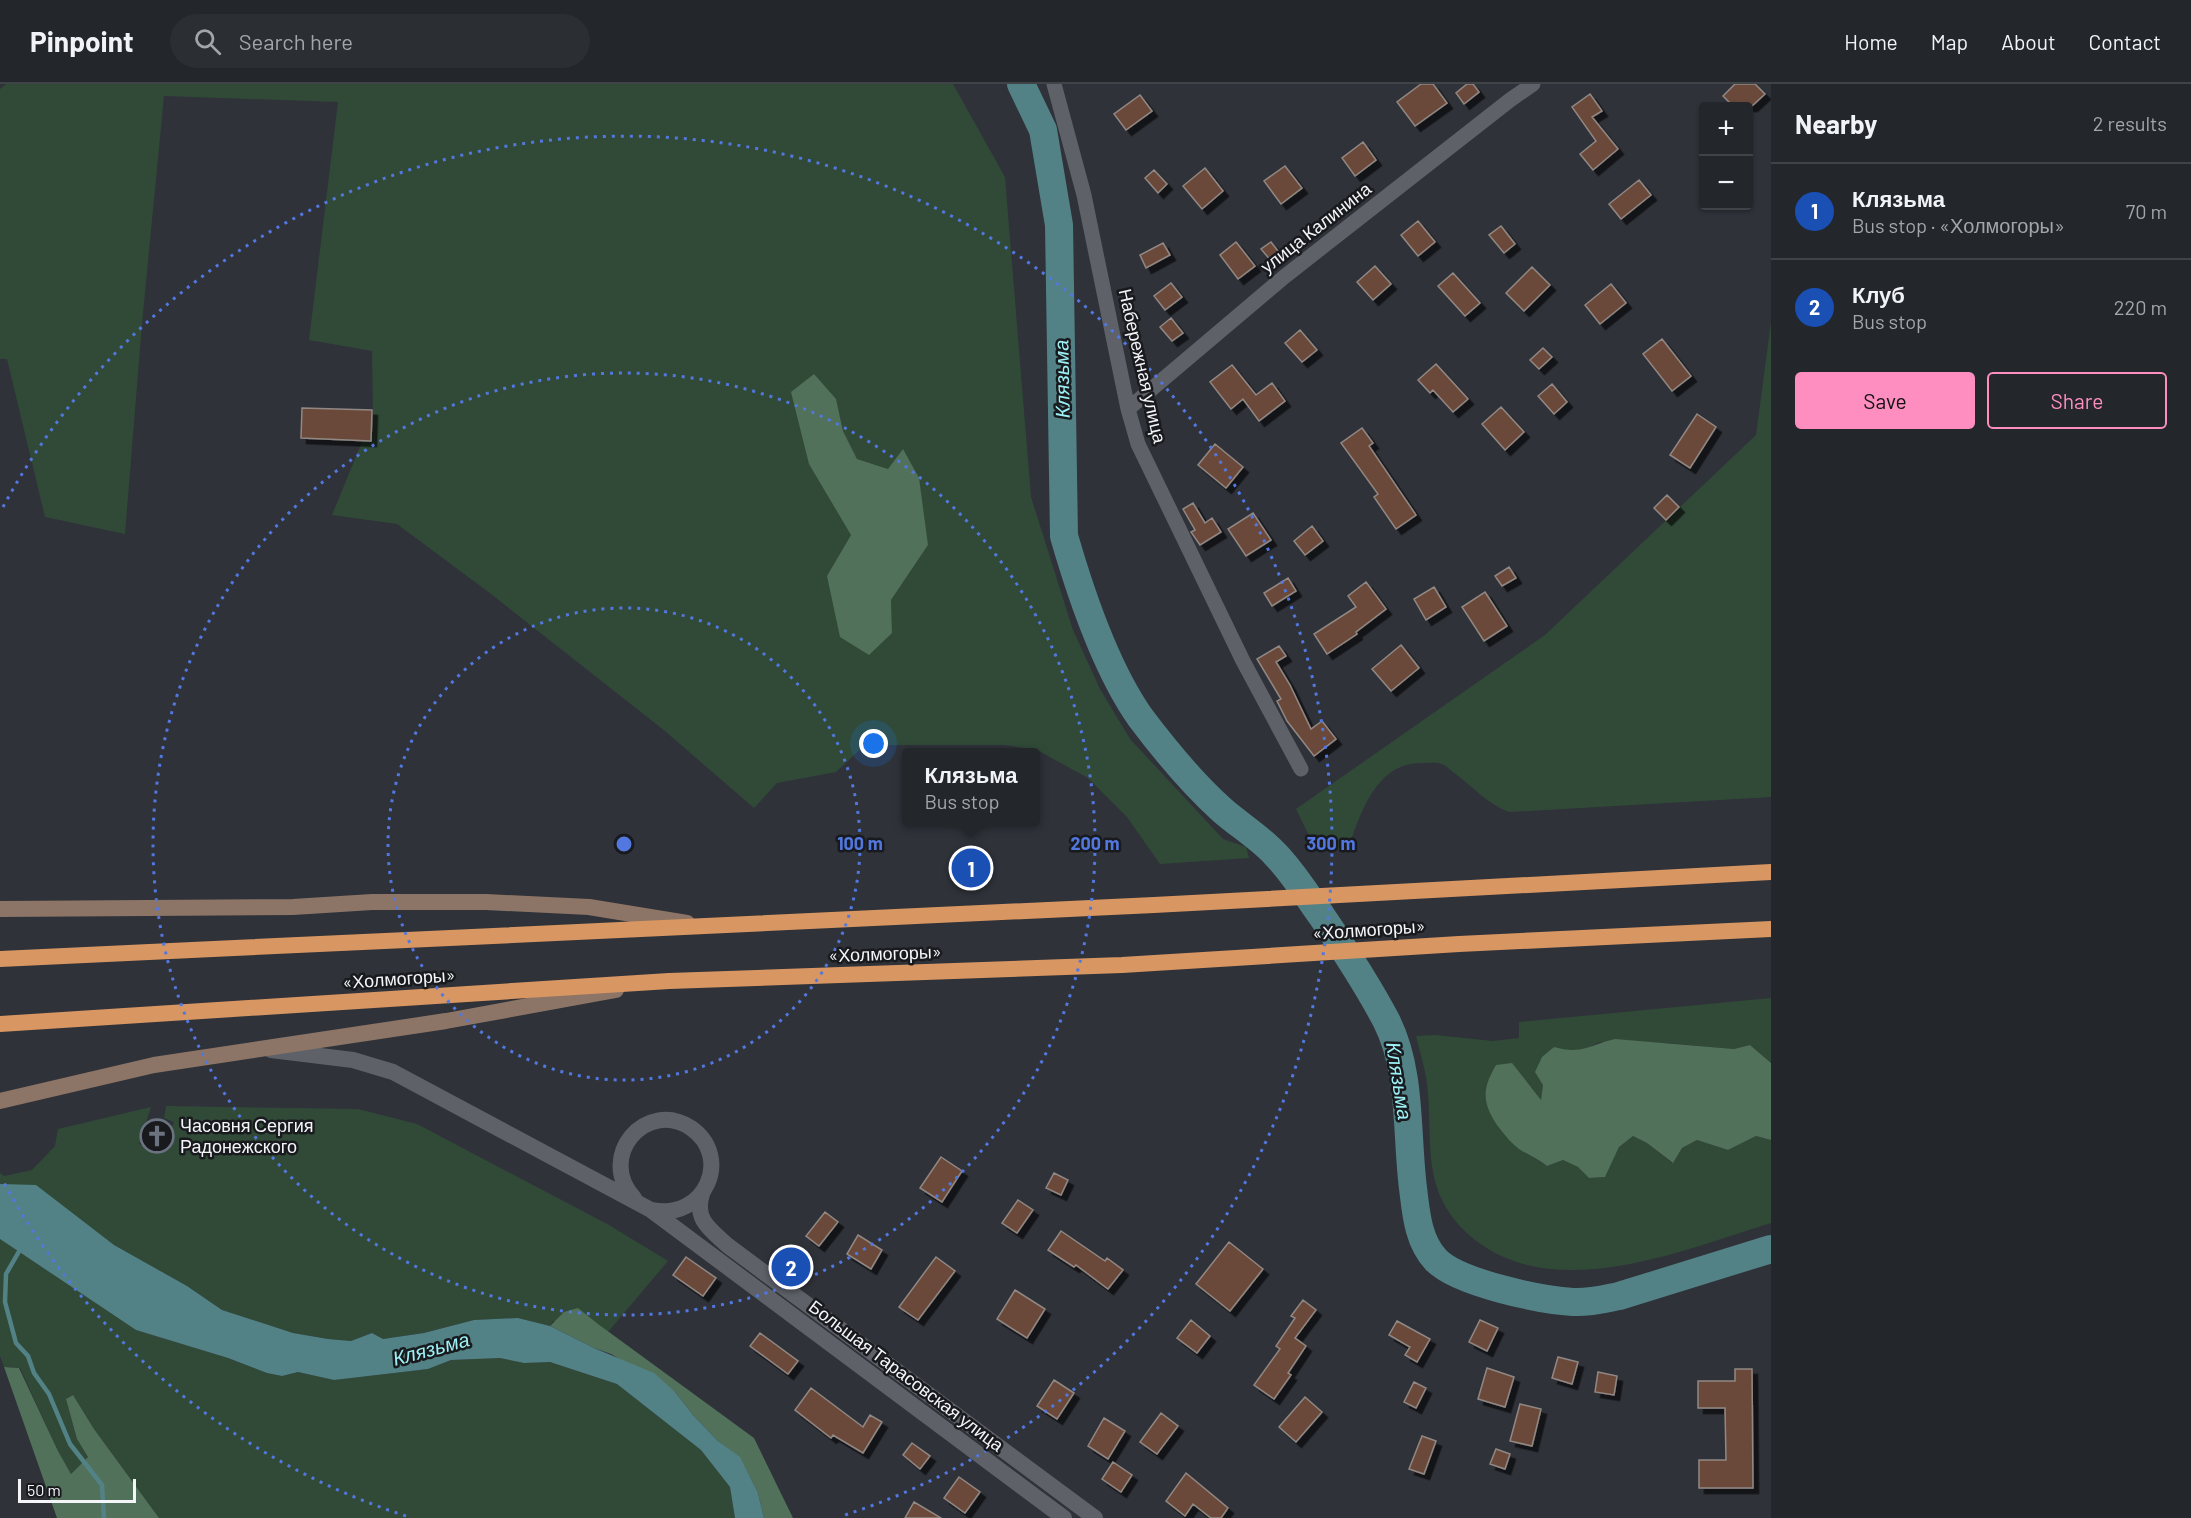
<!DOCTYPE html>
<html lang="en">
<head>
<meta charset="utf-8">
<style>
	:root { --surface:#23262b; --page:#2b2e33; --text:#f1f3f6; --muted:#a3a5a9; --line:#404347; --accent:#fd8ebf }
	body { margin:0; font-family:Barlow,sans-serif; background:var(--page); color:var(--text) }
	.controls { position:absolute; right:18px; top:18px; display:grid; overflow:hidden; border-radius:6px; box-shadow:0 2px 4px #0004 }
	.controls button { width:54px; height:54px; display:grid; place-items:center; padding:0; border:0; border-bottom:2px solid var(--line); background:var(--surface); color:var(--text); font:30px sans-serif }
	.scale { position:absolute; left:18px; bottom:15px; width:118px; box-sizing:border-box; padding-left:6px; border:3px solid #f3f5f9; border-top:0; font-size:16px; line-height:21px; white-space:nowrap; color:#f3f5f9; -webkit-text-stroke:4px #191a1d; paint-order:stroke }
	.you { position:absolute; left:874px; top:660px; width:21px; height:21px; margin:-15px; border:4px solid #fff; border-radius:50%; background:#1a73e8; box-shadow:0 0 0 9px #1a73e833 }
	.badge { display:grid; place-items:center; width:39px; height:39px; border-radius:50%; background:var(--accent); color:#fff; font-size:20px; font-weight:700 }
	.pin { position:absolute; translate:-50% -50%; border:3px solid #fff; box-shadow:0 2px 6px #0006 }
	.popup { position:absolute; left:902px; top:664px; width:138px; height:78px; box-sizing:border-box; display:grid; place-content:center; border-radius:6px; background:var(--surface); filter:drop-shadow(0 2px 4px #0005); font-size:20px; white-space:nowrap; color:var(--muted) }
	.popup b { font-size:22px; color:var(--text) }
	.popup::after { content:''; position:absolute; left:50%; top:100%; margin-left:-12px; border:12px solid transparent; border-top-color:var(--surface) }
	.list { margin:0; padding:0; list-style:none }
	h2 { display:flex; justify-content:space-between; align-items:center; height:78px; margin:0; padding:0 24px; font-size:26px }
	h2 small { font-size:20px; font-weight:400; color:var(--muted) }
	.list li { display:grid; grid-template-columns:39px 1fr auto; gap:18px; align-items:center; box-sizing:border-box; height:96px; padding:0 24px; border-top:2px solid var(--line) }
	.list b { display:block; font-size:22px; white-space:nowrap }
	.list p { margin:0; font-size:20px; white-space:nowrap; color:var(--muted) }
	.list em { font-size:20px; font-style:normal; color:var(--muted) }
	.actions { display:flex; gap:12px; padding:18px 24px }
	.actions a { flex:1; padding:14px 0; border:2px solid var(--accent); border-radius:6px; text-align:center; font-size:21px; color:var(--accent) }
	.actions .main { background:var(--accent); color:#111 }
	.icon { flex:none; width:33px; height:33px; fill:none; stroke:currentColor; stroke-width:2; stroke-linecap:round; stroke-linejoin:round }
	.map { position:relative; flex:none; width:1771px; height:1434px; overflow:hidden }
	header { display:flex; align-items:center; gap:36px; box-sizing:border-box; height:84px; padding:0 30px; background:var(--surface); border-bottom:2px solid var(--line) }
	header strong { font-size:28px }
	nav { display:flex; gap:33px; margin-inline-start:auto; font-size:21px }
	.search { width:420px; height:54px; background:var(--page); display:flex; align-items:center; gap:15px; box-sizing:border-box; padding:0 21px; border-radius:33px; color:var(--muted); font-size:22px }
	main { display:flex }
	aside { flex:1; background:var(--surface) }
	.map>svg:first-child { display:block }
	.green { fill:#314a38; fill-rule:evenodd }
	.forest { fill:#51715a }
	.water { fill:#538286 }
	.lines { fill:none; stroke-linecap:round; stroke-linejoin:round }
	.stream { stroke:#538286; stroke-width:4.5 }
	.river { stroke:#538286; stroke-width:28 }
	.building { fill:#6b493a; stroke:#918884; stroke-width:1.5; filter:url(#shadow) }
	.minor { stroke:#5e6168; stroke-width:15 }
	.tertiary { stroke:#5e6168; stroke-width:16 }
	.secondary { stroke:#8c7566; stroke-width:16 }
	.trunk { stroke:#d89662; stroke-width:16 }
	.ring { fill:none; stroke:#5278e0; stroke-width:3; stroke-dasharray:3 6 }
	.labels { text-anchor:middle; stroke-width:5; stroke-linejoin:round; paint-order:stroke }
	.street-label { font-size:18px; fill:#f3f5f9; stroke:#191a1d }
	.poi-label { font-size:18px; fill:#f3f5f9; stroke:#191a1d; text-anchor:start }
	.water-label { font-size:20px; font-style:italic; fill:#9df1f6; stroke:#191a1d }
	.centre { fill:#5278e0; stroke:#191a1d; stroke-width:3 }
	.ring-label { font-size:18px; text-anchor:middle; font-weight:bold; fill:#5278e0; stroke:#191a1d; stroke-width:5; stroke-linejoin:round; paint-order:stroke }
</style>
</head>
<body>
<header>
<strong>Pinpoint</strong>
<div class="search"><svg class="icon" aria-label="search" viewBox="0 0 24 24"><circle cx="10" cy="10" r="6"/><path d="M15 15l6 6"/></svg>Search here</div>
<nav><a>Home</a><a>Map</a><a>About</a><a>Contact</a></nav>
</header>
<main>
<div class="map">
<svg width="1771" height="1434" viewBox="0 0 1771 1434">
	<defs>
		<filter id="shadow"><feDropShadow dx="5.5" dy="5.5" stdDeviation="0" flood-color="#0009"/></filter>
	</defs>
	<rect width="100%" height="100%" fill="#2f3239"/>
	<path class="green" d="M6 0H953L1005 93 1031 413 1073 546 1100 605 1130 655 1223 755 1246 763 1249 774 1160 780 1127 733 1088 694 1037 666 1004 661H865L836 688 777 699 754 724 665 647 491 510 397 440 332 431 373 331 372 267 309 256 338 18 164 12 142 240 125 450 45 433 7 275H0V5ZM836 316 843 347 857 375 888 385 928 461 891 516 892 549 827 493 851 451Z
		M1771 238V713L1509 728C1488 720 1474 704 1457 691 1452 688 1447 682 1442 680 1437 678 1429 679 1424 679 1376 677 1361 729 1348 765L1316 766 1296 725 1545 551 1756 351Z
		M1771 914V979L1750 961 1734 965 1666 959 1600 958 1585 965 1570 968 1553 963 1543 1001 1541 1017 1532 1004 1519 1065 1547 1082 1563 1076 1578 1083 1589 1094 1605 1093 1619 1063 1633 1052 1647 1059 1672 1079 1682 1064 1697 1056 1728 1066 1756 1052 1771 1056V1139C1683 1166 1557 1220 1475 1156 1462 1146 1450 1132 1443 1118 1426 1085 1431 1045 1428 1010 1427 991 1421 971 1416 952L1435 951 1493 957 1519 954V938Z
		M166 1022 358 1025 417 1040 609 1141 668 1177 608 1248 598 1240 553 1237 550 1242 518 1234 474 1236 424 1249 383 1255 372 1249 351 1257 328 1255 293 1249 222 1226 187 1202 114 1161 78 1134 10 1101 0 1100V1089L4 1092 32 1086 55 1062 58 1045 151 1023 139 1060 162 1067 174 1038 164 1034Z
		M0 1155 136 1246 228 1274 267 1289 282 1292 298 1288 334 1296 428 1285 451 1276 500 1274 524 1279 550 1278 617 1300 701 1366 730 1403 735 1434H159L94 1345 73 1311 66 1315 77 1355 88 1373 71 1390 58 1367 20 1284 4 1283 0 1272Z"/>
	<path class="forest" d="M814 290 836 315 843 347 857 375 888 385 903 365 919 394 928 461 891 516 892 549 869 571 840 553 827 492 851 451 809 380 791 308Z
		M1615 955 1734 965 1750 961 1771 979V1056L1756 1052 1728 1066 1697 1056 1682 1064 1673 1079 1647 1059 1633 1052 1619 1063 1605 1093 1589 1094 1578 1083 1563 1076 1547 1082C1538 1075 1528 1071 1519 1065 1510 1058 1504 1050 1497 1041 1482 1018 1482 1005 1496 981L1512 979 1541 1016 1543 1001 1535 988 1542 973 1554 963C1581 971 1589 961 1615 955Z
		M578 1224 598 1240 754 1354 793 1434H764L758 1409 740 1374 718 1357 693 1331 675 1308 611 1270 594 1264 550 1242 564 1228Z
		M4 1283 19 1284 58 1367 71 1390 88 1373 77 1355 66 1315 73 1311 94 1345 159 1434H57Z"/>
	<path class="water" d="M0 1100 36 1101 114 1161 187 1202 222 1226 293 1249 328 1255 351 1257 372 1249 383 1255 424 1249 474 1236 518 1234 550 1242 594 1264 654 1289 675 1308 693 1331 718 1357 740 1373 758 1409 764 1434H735L730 1403 701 1366 617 1300 550 1278 524 1279 500 1274 451 1276 428 1285 334 1296 298 1288 282 1292 267 1289 228 1274 136 1246 0 1155Z"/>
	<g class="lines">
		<path class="stream" d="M21 1164 6 1190 5 1218 16 1259 28 1272 34 1289 49 1310 70 1360 102 1401 104 1434"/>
		<path class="river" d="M1021 0 1043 46 1059 141 1064 452C1081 511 1105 583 1140 633 1164 665 1192 699 1222 726 1239 741 1259 753 1274 769 1292 787 1306 810 1321 831 1344 865 1367 900 1386 936 1412 987 1406 1049 1413 1104 1416 1129 1418 1157 1436 1176 1458 1199 1541 1216 1573 1218 1589 1219 1604 1215 1619 1212L1771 1165"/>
	</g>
	<path class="building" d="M1421 0H1433L1447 19 1415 42 1397 18Z
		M1467 0H1473L1479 8 1464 20 1456 9Z
		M1735 0H1755L1765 10 1752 22H1733L1723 12Z
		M1590 10 1602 27 1592 33 1618 65 1593 86 1580 70 1596 57 1572 23Z
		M1140 11 1152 27 1126 46 1114 30Z
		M1363 58 1376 76 1355 92 1342 74Z
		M1285 82 1302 104 1281 120 1264 97Z
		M1205 84 1223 107 1202 125 1183 102Z
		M1154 86 1167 100 1158 109 1145 94Z
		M1639 96 1651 111 1621 135 1609 120Z
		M1418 137 1435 158 1418 172 1401 151Z
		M1501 142 1515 160 1504 169 1489 151Z
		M1236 158 1255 182 1238 195 1220 171Z
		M1271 158 1281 171 1272 178 1261 165Z
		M1163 159 1170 171 1146 184 1140 171Z
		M1375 182 1391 200 1373 216 1357 198Z
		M1532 183 1550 201 1524 227 1506 209Z
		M1453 189 1480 219 1465 232 1438 202Z
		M1171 199 1182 213 1165 226 1154 212Z
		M1611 200 1626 219 1600 240 1585 221Z
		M1171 234 1183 249 1172 257 1160 243Z
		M1300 246 1317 266 1302 278 1285 259Z
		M1662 255 1691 292 1672 307 1643 270Z
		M1543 264 1552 273 1539 285 1530 276Z
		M1436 280 1468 315 1453 328 1433 306 1430 309 1418 296Z
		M1232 281 1256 311 1272 299 1285 317 1259 337 1243 315 1231 325 1210 298Z
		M1552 300 1567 318 1554 330 1538 312Z
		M1501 323 1524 348 1505 366 1482 340Z
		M302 324 372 326 371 357 301 354Z
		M1697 330 1716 343 1690 384 1670 371Z
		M1362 344 1373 359 1369 362 1416 431 1396 445 1374 413 1378 410 1341 359Z
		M1215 360 1243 383 1226 404 1198 381Z
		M1667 411 1679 423 1666 436 1654 424Z
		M1193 419 1205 439 1212 434 1221 448 1200 461 1191 448 1195 446 1183 425Z
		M1253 429 1271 456 1246 472 1228 445Z
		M1312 442 1323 457 1305 471 1294 457Z
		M1509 483 1516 494 1502 502 1495 492Z
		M1288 494 1296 507 1272 522 1264 509Z
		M1366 498 1386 525 1356 548 1357 550 1327 570 1314 550 1356 523 1348 512Z
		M1434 503 1446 523 1426 536 1414 515Z
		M1485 508 1507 542 1484 557 1462 523Z
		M1401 561 1419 584 1391 607 1372 585Z
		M1279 562 1286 572 1276 578 1290 601 1311 645 1322 637 1336 655 1314 672 1287 637 1277 617 1281 615 1257 575Z
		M941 1073 962 1087 942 1118 920 1104Z
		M1054 1089 1068 1096 1061 1111 1046 1104Z
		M1018 1116 1033 1126 1017 1149 1002 1139Z
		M825 1128 838 1138 819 1162 806 1152Z
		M1061 1147 1105 1177 1107 1174 1123 1186 1108 1205 1076 1181 1074 1183 1048 1166Z
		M858 1151 882 1166 871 1185 847 1170Z
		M1229 1158 1263 1185 1230 1227 1196 1200Z
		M686 1173 716 1194 703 1212 673 1191Z
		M936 1173 955 1187 918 1236 899 1223Z
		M1015 1206 1045 1225 1027 1254 997 1235Z
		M1303 1216 1316 1226 1295 1254 1306 1262 1288 1289 1291 1291 1274 1315 1254 1301 1280 1265 1276 1262 1295 1234 1291 1232Z
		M1191 1236 1210 1252 1197 1269 1177 1254Z
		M1480 1236 1498 1244 1487 1267 1469 1258Z
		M1397 1237 1430 1255 1417 1278 1405 1271 1410 1263 1389 1251Z
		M760 1249 798 1277 788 1290 750 1262Z
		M1558 1273 1578 1278 1572 1300 1552 1294Z
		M1487 1284 1514 1293 1505 1323 1478 1315Z
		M1735 1285H1752L1753 1404H1699V1376H1726L1725 1324H1698V1297H1735Z
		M1598 1288 1617 1292 1614 1311 1595 1308Z
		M1054 1296 1074 1309 1057 1335 1037 1322Z
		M1414 1298 1426 1304 1416 1324 1404 1318Z
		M811 1304 863 1343 870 1331 882 1338 863 1369 833 1351 831 1354 795 1326Z
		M1305 1313 1322 1328 1296 1358 1279 1343Z
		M1520 1320 1541 1325 1532 1362 1510 1357Z
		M1161 1329 1178 1342 1157 1370 1140 1358Z
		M1104 1334 1125 1347 1108 1375 1088 1362Z
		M1422 1352 1436 1357 1424 1390 1409 1385Z
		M912 1359 930 1372 920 1385 903 1371Z
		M1496 1365 1510 1370 1505 1385 1490 1380Z
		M1113 1378 1132 1391 1121 1408 1102 1395Z
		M1186 1389 1228 1424 1221 1434H1211L1193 1420 1185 1432 1166 1417Z
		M959 1393 980 1408 965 1429 944 1414Z
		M914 1418 941 1434H905Z"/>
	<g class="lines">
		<path class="minor" d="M1054 0 1084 111 1128 325 1138 360 1243 577 1301 685
			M1128 325 1284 193 1510 16 1533 0"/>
		<path class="tertiary" d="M271 966 353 976 393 988 651 1126 1064 1434
			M702 1110C694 1136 710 1145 727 1161L1095 1434
			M634 1114C596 1073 646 1014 691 1044 733 1073 705 1137 652 1126"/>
		<path class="secondary" d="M0 825 293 823 372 818H486L589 823 687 839
			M0 1017 154 981 446 937 616 906"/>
		<path class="trunk" d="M0 875 1154 821 1771 788
			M0 940 669 897 1122 881 1459 860 1771 845"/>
	</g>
	<g class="ring">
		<circle cx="624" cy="760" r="236"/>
		<circle cx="624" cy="760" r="471"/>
		<path d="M406 1432A707 707 0 0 1 3 1097M3 423A707 707 0 1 1 842 1432"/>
	</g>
	<defs>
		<g id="church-ring" transform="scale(1.725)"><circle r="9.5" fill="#191a1d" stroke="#6b7280" stroke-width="1.5"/><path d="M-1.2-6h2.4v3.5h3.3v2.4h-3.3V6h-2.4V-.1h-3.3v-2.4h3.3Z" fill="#6b7280"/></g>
	</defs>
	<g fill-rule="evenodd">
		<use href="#church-ring" x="157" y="1052"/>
	</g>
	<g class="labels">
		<g class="street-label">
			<text transform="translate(1316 144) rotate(-38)" y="6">улица Калинина</text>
			<text transform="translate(1142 282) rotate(77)" y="6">Набережная улица</text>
			<text transform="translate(1369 846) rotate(-4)" y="6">«Холмогоры»</text>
			<text transform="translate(885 870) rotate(-2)" y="6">«Холмогоры»</text>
			<text transform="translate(399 895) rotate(-4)" y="6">«Холмогоры»</text>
			<text transform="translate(906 1292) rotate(37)" y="6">Большая Тарасовская улица</text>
		</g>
		<g class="poi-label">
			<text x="180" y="1048">Часовня Сергия<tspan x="180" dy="21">Радонежского</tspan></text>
		</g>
		<g class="water-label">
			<text transform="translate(1062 295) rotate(-91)" y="7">Клязьма</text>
			<text transform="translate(1399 997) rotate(81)" y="7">Клязьма</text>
			<text transform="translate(431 1265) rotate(-15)" y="7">Клязьма</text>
		</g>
	</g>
	<circle cx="624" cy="760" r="9" class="centre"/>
	<g class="ring-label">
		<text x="860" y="766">100 m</text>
		<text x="1095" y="766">200 m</text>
		<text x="1331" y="766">300 m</text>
	</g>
</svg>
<div class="controls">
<button>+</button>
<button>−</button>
</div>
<div class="scale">50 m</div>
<div class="you"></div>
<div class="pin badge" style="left:971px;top:784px;background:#1a4fb4">1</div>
<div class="popup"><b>Клязьма</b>Bus stop</div>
<div class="pin badge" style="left:791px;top:1183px;background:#1a4fb4">2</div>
</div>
<aside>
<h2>Nearby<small>2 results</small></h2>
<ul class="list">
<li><span class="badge" style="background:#1a4fb4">1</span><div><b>Клязьма</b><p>Bus stop · «Холмогоры»</p></div><em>70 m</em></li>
<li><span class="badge" style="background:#1a4fb4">2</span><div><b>Клуб</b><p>Bus stop</p></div><em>220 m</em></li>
</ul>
<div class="actions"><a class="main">Save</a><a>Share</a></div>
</aside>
</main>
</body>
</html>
